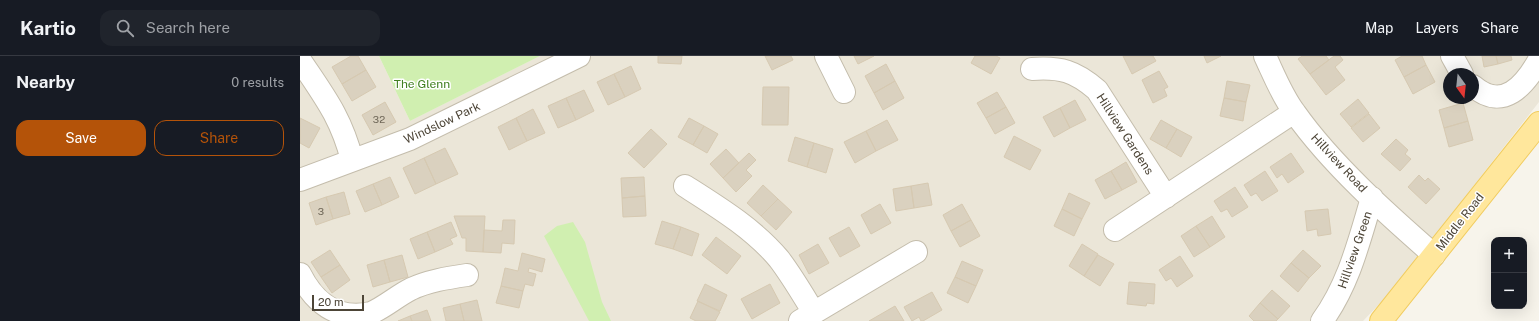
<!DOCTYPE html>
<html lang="en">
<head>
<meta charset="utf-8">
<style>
	:root { --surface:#171b24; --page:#20242c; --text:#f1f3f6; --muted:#9ea1a6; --line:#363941; --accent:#b45309 }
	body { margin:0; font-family:"Public Sans",sans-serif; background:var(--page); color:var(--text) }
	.controls { position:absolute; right:12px; bottom:12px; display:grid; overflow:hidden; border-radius:8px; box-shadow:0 4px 16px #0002 }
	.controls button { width:36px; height:36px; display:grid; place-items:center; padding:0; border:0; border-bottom:1px solid var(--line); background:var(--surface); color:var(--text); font:20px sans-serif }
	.compass { position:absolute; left:1143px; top:12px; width:36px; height:36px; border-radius:50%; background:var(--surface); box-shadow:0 4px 16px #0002; rotate:165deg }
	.scale { position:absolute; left:12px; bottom:10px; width:52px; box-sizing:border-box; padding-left:4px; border:2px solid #4d4537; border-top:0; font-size:11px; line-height:14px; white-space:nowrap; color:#4d4537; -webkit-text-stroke:3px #fff; paint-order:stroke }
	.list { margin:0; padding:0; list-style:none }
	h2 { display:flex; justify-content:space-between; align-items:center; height:52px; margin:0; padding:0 16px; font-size:17px }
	h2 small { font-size:13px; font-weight:400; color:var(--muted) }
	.actions { display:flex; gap:8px; padding:12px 16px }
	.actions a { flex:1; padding:9px 0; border:1px solid var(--accent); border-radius:12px; text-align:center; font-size:14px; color:var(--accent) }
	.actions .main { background:var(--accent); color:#fff }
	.icon { flex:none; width:22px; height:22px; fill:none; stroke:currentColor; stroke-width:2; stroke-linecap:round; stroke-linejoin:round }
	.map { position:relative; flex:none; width:1239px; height:265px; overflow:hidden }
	header { display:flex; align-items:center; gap:24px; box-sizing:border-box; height:56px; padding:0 20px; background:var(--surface); border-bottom:1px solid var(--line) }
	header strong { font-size:19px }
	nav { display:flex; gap:22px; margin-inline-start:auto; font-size:14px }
	.search { width:280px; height:36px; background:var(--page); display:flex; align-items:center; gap:10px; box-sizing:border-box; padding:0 14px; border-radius:12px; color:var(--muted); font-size:15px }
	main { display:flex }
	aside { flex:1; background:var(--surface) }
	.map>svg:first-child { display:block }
	.residential { fill:#ebe6d8; fill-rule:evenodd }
	.green { fill:#d0efb0 }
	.building { fill:#dad1bf; stroke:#d6c9b1 }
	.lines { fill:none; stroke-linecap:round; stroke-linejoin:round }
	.minor-casing { stroke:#c4bdac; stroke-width:24 }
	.major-casing { stroke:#f1cc5f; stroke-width:24 }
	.minor { stroke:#fff; stroke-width:22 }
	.major { stroke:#ffe79c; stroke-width:22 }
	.labels { text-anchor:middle; stroke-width:3; stroke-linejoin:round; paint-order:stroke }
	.number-label { font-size:10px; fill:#706859 }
	.park-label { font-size:12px; fill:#418021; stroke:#fff }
	.street-label { font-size:12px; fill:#4d4537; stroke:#fff }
</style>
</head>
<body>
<header>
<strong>Kartio</strong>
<div class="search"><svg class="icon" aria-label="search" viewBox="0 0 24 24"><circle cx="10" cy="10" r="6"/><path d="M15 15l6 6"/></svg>Search here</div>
<nav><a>Map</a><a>Layers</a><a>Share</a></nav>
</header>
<main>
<aside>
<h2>Nearby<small>0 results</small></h2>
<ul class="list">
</ul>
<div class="actions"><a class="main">Save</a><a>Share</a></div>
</aside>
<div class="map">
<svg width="1239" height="265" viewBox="0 0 1239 265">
	<rect width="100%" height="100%" fill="#f7f4eb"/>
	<path class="residential" d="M0 0H79L110 65 240 0H1239V46L1089 238 1063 265H0ZM1149 18H1173V42H1149Z"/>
	<path class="green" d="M79 0H240L110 65Z
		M273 166 285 186 302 246 311 265H289L244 180 257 170Z"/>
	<path class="building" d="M51 0H58L66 14 42 28 32 11Z
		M358 0H382L381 8 358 7Z
		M465 0H491L493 4 472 14Z
		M554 0H574L558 8Z
		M675 0H696L700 2 691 18 671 7Z
		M823 0H853L856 5 832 18Z
		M904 0H921L907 7Z
		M1002 0H1026L1029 4 1010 18 998 3Z
		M1034 0H1040L1043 4 1035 11 1045 24 1026 39 1010 18Z
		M1102 0H1122L1126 9 1104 21 1095 4Z
		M1182 0H1196L1198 8 1184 11Z
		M1196 0H1211L1212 4 1198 8Z
		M586 8 595 25 574 37 565 20Z
		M1126 9 1135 26 1113 38 1104 21Z
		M331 10 341 33 325 41 314 18Z
		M66 14 76 31 52 45 42 28Z
		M859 15 868 31 864 33 867 40 853 47 842 24Z
		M314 18 325 41 308 49 297 26Z
		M595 25 604 42 583 54 574 37Z
		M927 25 950 29 946 46 924 42Z
		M463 31H489L488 69H462Z
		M284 34 294 55 276 64 266 42Z
		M697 36 706 51 686 62 677 47Z
		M266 42 276 64 258 72 248 50Z
		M924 42 946 46 943 65 920 60Z
		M1058 43 1069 57 1051 71 1040 58Z
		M775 44 786 64 770 72 760 52Z
		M85 46 96 66 73 79 62 59Z
		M1163 47 1168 65 1144 72 1139 54Z
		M706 51 715 67 695 78 686 62Z
		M760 52 770 72 754 81 743 61Z
		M233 53 245 77 227 85 216 62Z
		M1069 58 1080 72 1063 86 1051 72Z
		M0 62 20 72 9 92 0 87Z
		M216 62 227 85 209 94 198 71Z
		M389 62 404 70 393 89 378 81Z
		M587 64 598 84 576 95 566 75Z
		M861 64 877 73 866 92 850 83Z
		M1168 65 1173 84 1149 91 1144 72Z
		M404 70 418 78 407 97 393 89Z
		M351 73 367 88 344 112 328 97Z
		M877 73 892 81 881 101 866 92Z
		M566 75 576 95 555 107 544 86Z
		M714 80 741 94 730 114 704 101Z
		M495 81 514 87 507 111 488 105Z
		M1096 83 1108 94 1105 98 1111 103 1100 115 1081 98Z
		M514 87 533 93 526 117 507 111Z
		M145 92 158 118 136 128 124 102Z
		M426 93 439 107 423 122 410 108Z
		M449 97 456 104 446 114 452 120 436 136 423 122Z
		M991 97 1004 116 988 127 982 118 977 122 970 111Z
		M124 102 136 128 115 138 103 112Z
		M826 106 837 126 822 134 811 115Z
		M811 115 822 134 805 143 795 124Z
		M965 115 978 135 962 145 956 137 951 140 944 129Z
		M1119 119 1125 125 1128 122 1140 133 1126 148 1108 131Z
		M90 121 99 141 82 149 73 128Z
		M344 121 345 140 322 142 321 122Z
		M628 127 632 149 614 152 611 130Z
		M73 128 82 149 65 156 56 135Z
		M463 129 478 143 461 160 447 147Z
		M611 130 614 152 596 155 593 133Z
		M935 131 948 151 932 161 927 153 921 156 914 145Z
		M44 136 50 158 33 163 26 141Z
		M769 137 790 147 782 163 762 153Z
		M345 140 346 160 323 161 322 142Z
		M26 141 33 163 16 169 9 147Z
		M478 143 492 156 476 174 461 160Z
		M580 148 591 167 571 178 561 159Z
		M662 148 671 164 651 175 643 159Z
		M762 153 782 163 774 180 754 170Z
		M1028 153 1031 178 1018 180 1017 173 1007 175 1005 155Z
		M154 160H185L183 196 166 195V182H162Z
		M912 160 925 181 910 191 896 170Z
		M203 164H215L214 188 202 187 201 197 183 196 184 174 202 175Z
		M671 164 680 180 660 191 651 175Z
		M362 165 381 171 373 193 355 188Z
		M151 166 157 180 150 183 153 188 135 196 127 176Z
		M896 170 910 191 894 201 881 180Z
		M381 171 399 178 392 200 373 193Z
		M549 171 560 190 540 201 529 182Z
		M127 176 135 196 118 203 110 183Z
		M416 181 441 200 427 218 402 199Z
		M518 188 529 207 509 218 499 199Z
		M782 188 798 198 784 220 769 210Z
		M30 194 40 209 21 221 11 206Z
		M1003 194 1021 210 1009 222 991 207Z
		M222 197 245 203 242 216 229 212 228 216 236 218 233 230 225 228 223 235 201 230 205 212 218 215Z
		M102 199 108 221 90 226 84 204Z
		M798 199 814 208 800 230 784 220Z
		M880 200 893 220 877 231 871 222 866 225 859 214Z
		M84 204 90 226 73 231 67 209Z
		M662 205 683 214 676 230 655 221Z
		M991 207 1009 222 998 236 980 220Z
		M40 209 50 224 32 237 21 221Z
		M655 221 676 230 668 247 647 237Z
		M829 226 855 228 854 248 847 247 846 250 827 248Z
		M405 228 427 239 420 255 397 245Z
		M470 228 480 247 452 263 441 243Z
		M201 230 223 235 219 252 196 247Z
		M972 234 990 250 978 263 960 247Z
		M632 236 642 254 623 265H621L619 261 612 265 604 251Z
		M177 244 182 265H164L160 248Z
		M398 245 420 256 415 265H396L390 262Z
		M960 247 978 263 976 265H954L949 260Z
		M160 248 164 265H146L143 252Z
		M595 250 604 265H569Z
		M127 254 131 265H112L110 260Z
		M110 260 112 265H98Z"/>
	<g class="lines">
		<g class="minor-casing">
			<path id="minor" d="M526 0 544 36
				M965 0C974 19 982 40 995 57 1031 108 1087 158 1134 199
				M1152 0 1162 18
				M0 4C24 40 41 61 52 104
				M732 13C761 11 775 15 797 34L866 141
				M1173 30C1203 56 1225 29 1239 4
				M0 124 110 83 279 0
				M385 130C418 151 454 173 479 203 492 220 503 239 514 257
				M815 174 994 56
				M0 218C14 246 36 265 71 257 85 251 97 240 111 233 128 225 147 222 167 219
				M500 265 616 196
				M1022 265C1049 228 1059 185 1072 142"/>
		</g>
		<g class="major-casing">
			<path id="major" d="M1081 265 1239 67"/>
		</g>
		<use href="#minor" class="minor"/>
		<use href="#major" class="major"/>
	</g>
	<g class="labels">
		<g class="number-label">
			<text x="79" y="67">32</text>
			<text x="21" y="159">3</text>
		</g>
		<g class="park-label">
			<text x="122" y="32">The Glenn</text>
		</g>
		<g class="street-label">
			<text transform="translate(142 67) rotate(-25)" y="4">Windslow Park</text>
			<text transform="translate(825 78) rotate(57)" y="4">Hillview Gardens</text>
			<text transform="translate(1039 107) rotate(47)" y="4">Hillview Road</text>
			<text transform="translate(1160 166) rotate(-52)" y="4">Middle Road</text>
			<text transform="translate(1055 194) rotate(-71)" y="4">Hillview Green</text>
		</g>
	</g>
</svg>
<div class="controls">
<button>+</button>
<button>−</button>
</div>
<svg class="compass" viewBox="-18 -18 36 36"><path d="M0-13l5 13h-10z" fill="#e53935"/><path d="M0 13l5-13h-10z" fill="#9ea1a6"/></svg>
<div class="scale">20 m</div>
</div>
</main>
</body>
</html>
